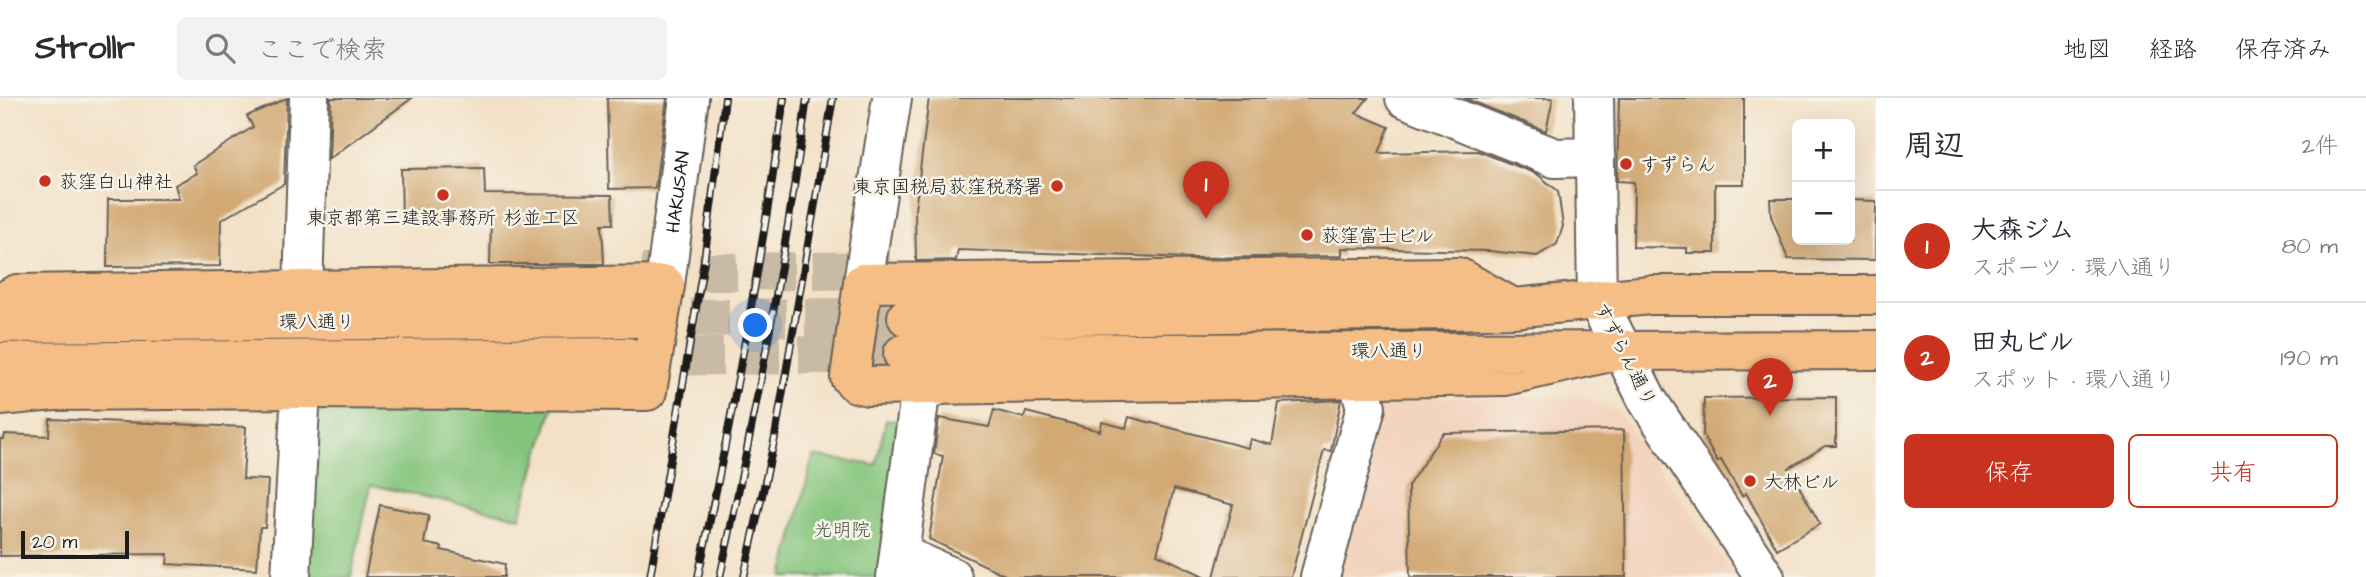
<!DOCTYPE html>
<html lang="ja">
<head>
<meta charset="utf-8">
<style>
	:root { --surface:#fff; --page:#f2f2f3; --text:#2b2b33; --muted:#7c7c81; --line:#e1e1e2; --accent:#c8321e }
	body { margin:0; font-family:"Architects Daughter","Klee One",sans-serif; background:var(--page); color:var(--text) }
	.controls { position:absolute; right:21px; top:21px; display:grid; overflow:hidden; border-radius:10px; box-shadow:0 7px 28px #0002 }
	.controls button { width:63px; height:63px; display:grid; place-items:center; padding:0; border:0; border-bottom:2px solid var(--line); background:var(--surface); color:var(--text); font:35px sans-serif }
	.scale { position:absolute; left:21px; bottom:18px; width:108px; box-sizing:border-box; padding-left:7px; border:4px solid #1c1c1c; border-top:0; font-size:19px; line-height:24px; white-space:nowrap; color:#1c1c1c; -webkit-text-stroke:5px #f7f3e8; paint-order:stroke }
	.you { position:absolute; left:756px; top:228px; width:24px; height:24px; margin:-18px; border:5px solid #fff; border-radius:50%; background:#1a73e8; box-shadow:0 0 0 10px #1a73e833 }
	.badge { display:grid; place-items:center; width:46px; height:46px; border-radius:50%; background:var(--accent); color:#fff; font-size:23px; font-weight:700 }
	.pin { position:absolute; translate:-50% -58px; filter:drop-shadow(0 2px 4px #0008) }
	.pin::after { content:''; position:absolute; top:37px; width:24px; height:21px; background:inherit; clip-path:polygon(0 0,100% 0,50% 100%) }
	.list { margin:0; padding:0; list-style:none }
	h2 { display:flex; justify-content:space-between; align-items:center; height:91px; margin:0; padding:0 28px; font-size:30px }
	h2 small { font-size:23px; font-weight:400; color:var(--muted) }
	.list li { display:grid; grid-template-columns:46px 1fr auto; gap:21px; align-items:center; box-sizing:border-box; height:112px; padding:0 28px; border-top:2px solid var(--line) }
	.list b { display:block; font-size:26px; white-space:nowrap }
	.list p { margin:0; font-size:23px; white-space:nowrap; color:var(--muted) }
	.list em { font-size:23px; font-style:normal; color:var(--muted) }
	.actions { display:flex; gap:14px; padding:21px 28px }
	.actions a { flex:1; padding:16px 0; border:2px solid var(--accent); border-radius:10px; text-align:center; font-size:24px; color:var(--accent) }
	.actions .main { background:var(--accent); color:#fff }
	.icon { flex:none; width:38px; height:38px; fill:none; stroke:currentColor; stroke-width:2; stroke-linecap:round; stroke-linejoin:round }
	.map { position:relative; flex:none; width:1876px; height:479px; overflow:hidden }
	header { display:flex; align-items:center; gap:42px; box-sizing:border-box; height:98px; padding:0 35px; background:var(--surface); border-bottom:2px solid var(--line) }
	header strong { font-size:33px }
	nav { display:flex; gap:38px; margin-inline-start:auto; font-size:24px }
	.search { width:490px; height:63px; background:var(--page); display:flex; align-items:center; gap:18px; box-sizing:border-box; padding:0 24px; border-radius:10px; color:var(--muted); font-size:26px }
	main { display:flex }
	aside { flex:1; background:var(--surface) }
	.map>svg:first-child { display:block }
	.built { fill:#f3d4bf }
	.green { fill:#84c57d; stroke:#50704c; stroke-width:2 }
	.building { fill:#d2a973 }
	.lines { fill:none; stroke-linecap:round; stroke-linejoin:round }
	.minor-tunnel { stroke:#c8baa5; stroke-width:38; stroke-dasharray:38 19; stroke-linecap:butt }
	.major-tunnel { stroke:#c8baa5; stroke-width:38; stroke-dasharray:38 19; stroke-linecap:butt }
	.minor-casing { stroke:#676158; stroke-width:42 }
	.major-casing { stroke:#676158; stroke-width:42 }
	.minor { stroke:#fff; stroke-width:38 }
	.major { stroke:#f5be86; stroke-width:38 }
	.rail-casing { stroke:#1c1c1c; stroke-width:8 }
	.rail { stroke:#f7f3e8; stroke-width:5; stroke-dasharray:16; stroke-linecap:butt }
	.poi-dot { fill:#c8321e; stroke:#f7f3e8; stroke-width:2.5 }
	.labels { text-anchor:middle; stroke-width:5; stroke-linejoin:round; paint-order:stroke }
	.poi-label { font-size:19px; fill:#1c1c1c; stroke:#f7f3e8; text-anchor:start }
	.street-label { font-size:19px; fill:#1c1c1c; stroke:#f7f3e8 }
	.park-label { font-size:19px; fill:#40573e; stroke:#f7f3e8 }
</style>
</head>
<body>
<header>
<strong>Strollr</strong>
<div class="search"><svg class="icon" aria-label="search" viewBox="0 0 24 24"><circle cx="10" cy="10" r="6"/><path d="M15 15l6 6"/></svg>ここで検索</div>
<nav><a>地図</a><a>経路</a><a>保存済み</a></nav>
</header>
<main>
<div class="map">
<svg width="1876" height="479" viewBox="0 0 1876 479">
	<rect width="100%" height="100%" fill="#f7f3e8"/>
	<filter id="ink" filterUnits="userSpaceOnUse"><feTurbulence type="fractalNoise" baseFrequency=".0143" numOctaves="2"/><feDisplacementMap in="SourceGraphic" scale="14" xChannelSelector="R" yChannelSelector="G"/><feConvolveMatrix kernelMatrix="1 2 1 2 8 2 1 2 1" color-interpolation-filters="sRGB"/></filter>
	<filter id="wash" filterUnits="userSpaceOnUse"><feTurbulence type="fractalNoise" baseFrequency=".00686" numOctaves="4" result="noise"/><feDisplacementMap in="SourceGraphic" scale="28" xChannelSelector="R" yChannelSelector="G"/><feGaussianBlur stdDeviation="1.57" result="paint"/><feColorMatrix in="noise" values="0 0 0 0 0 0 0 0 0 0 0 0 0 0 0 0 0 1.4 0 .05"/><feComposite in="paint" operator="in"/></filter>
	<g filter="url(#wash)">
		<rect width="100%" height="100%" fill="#f3e1c7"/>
		<path class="built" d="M1586 298 1619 314 1735 479H1330L1379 300Z"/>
		<path class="green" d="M316 309H553L520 419 371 387 351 479H303Z
			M886 322 904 323 881 479H783L813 358 876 367Z"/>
		<g id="blocks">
			<path class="building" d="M287 0 284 86 221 122 220 168 107 169 108 101H179L175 87 197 75 193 67 253 29 247 18Z
				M331 0H412L329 61Z
				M607 0H667L655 90 609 91Z
				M929 0H1368L1356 15 1389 29 1379 55 1478 53 1537 76 1558 93 1563 128 1557 146 1537 158 1489 153 1342 150V158L1192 160 958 152 956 162 916 163 915 112Z
				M1464 0H1553L1546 33Z
				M1619 0H1744V86H1715V155H1687V150L1633 149 1634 84 1617 83Z
				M484 70 485 96 612 97 613 126H602L604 166H490L491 123 402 125 401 71Z
				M1770 101H1797V142H1850V102L1876 103 1875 162 1788 161 1771 118Z
				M1836 299V348H1825L1789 370 1820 426 1777 451 1746 395 1742 398 1721 362 1717 364 1703 337 1704 300Z
				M1341 302 1331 353 1324 352 1291 479H1214L1233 407 1174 391 1157 456 1206 479H1009L929 441 943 358 934 356 939 320 989 329 994 312 1024 320 1026 314 1100 333 1102 324 1126 330 1129 319 1248 350 1250 341 1272 347 1279 305Z
				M50 321 246 329 243 381 268 382 265 429H260L257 471 167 466 168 456 0 458V341H4L5 336 49 338Z
				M1624 332 1626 479H1410L1408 388 1443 335Z
				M380 407 429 417 424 445 442 449 441 452 505 466 504 479H365Z"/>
		</g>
	</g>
	<g filter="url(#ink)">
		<use href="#blocks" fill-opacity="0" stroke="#676158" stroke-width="2"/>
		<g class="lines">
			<path class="minor-tunnel" d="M642 175 890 172"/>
			<path class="major-tunnel" d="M634 220 907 219
				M628 259 903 256"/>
			<g class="minor-casing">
				<g id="minor">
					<path d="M1405 0 1555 60 1595 59"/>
					<path d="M1594 0 1597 202 1648 303 1765 479"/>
					<path d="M863 185 892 0"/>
					<path id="s1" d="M665 187 689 0"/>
					<path d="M303 192 309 0"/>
					<path d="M899 456 952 479"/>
					<path d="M291 479 301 291"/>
					<path d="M896 479 920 296 942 286"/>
					<path d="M1320 479 1366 309 1358 281"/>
				</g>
			</g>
			<g class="major-casing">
				<path id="major" d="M0 205 17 196 665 187 647 293 301 291 54 293 0 298
					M1513 210 1458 179 863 185 850 279 856 285 868 288 1505 278 1623 251
					M907 219 1454 212 1513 210 1651 197H1876
					M0 225 634 220
					M903 256 1876 252
					M0 264 628 259"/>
			</g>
			<use href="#minor" class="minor"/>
			<use href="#major" class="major"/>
			<g class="rail-casing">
				<path id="rail" d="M650 479 704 163 725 0
					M698 479C732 320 762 161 784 0
					M720 479C755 320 785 161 807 0
					M744 479 775 339 833 0"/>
			</g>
			<use href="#rail" class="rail"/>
		</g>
	</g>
	<g class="poi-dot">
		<circle cx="1626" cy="66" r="7"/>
		<circle cx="45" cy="83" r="7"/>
		<circle cx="1057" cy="88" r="7"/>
		<circle cx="443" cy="97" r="7"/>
		<circle cx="1307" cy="137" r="7"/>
		<circle cx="1750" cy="383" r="7"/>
	</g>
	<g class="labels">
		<g class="poi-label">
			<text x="1640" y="73">すずらん</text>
			<text x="59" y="90">荻窪白山神社</text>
			<text x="1043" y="95" text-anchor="end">東京国税局荻窪税務署</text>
			<text x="443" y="126" text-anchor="middle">東京都第三建設事務所 杉並工区</text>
			<text x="1321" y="144">荻窪富士ビル</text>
			<text x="1764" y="390">大林ビル</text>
		</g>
		<g class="street-label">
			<text dy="7" stroke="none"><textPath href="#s1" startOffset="94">HAKUSAN</textPath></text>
			<text x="317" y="230">環八通り</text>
			<text x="1389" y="259">環八通り</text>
			<text transform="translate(1626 256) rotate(63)" y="7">すずらん通り</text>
		</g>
		<g class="park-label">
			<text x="842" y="438">光明院</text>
		</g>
	</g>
</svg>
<div class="controls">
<button>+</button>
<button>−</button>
</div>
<div class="scale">20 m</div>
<div class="you"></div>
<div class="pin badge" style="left:1206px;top:121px">1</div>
<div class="pin badge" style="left:1770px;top:318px">2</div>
</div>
<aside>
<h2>周辺<small>2件</small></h2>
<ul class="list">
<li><span class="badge">1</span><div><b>大森ジム</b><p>スポーツ · 環八通り</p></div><em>80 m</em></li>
<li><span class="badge">2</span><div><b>田丸ビル</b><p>スポット · 環八通り</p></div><em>190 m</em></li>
</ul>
<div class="actions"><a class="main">保存</a><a>共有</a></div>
</aside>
</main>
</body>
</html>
